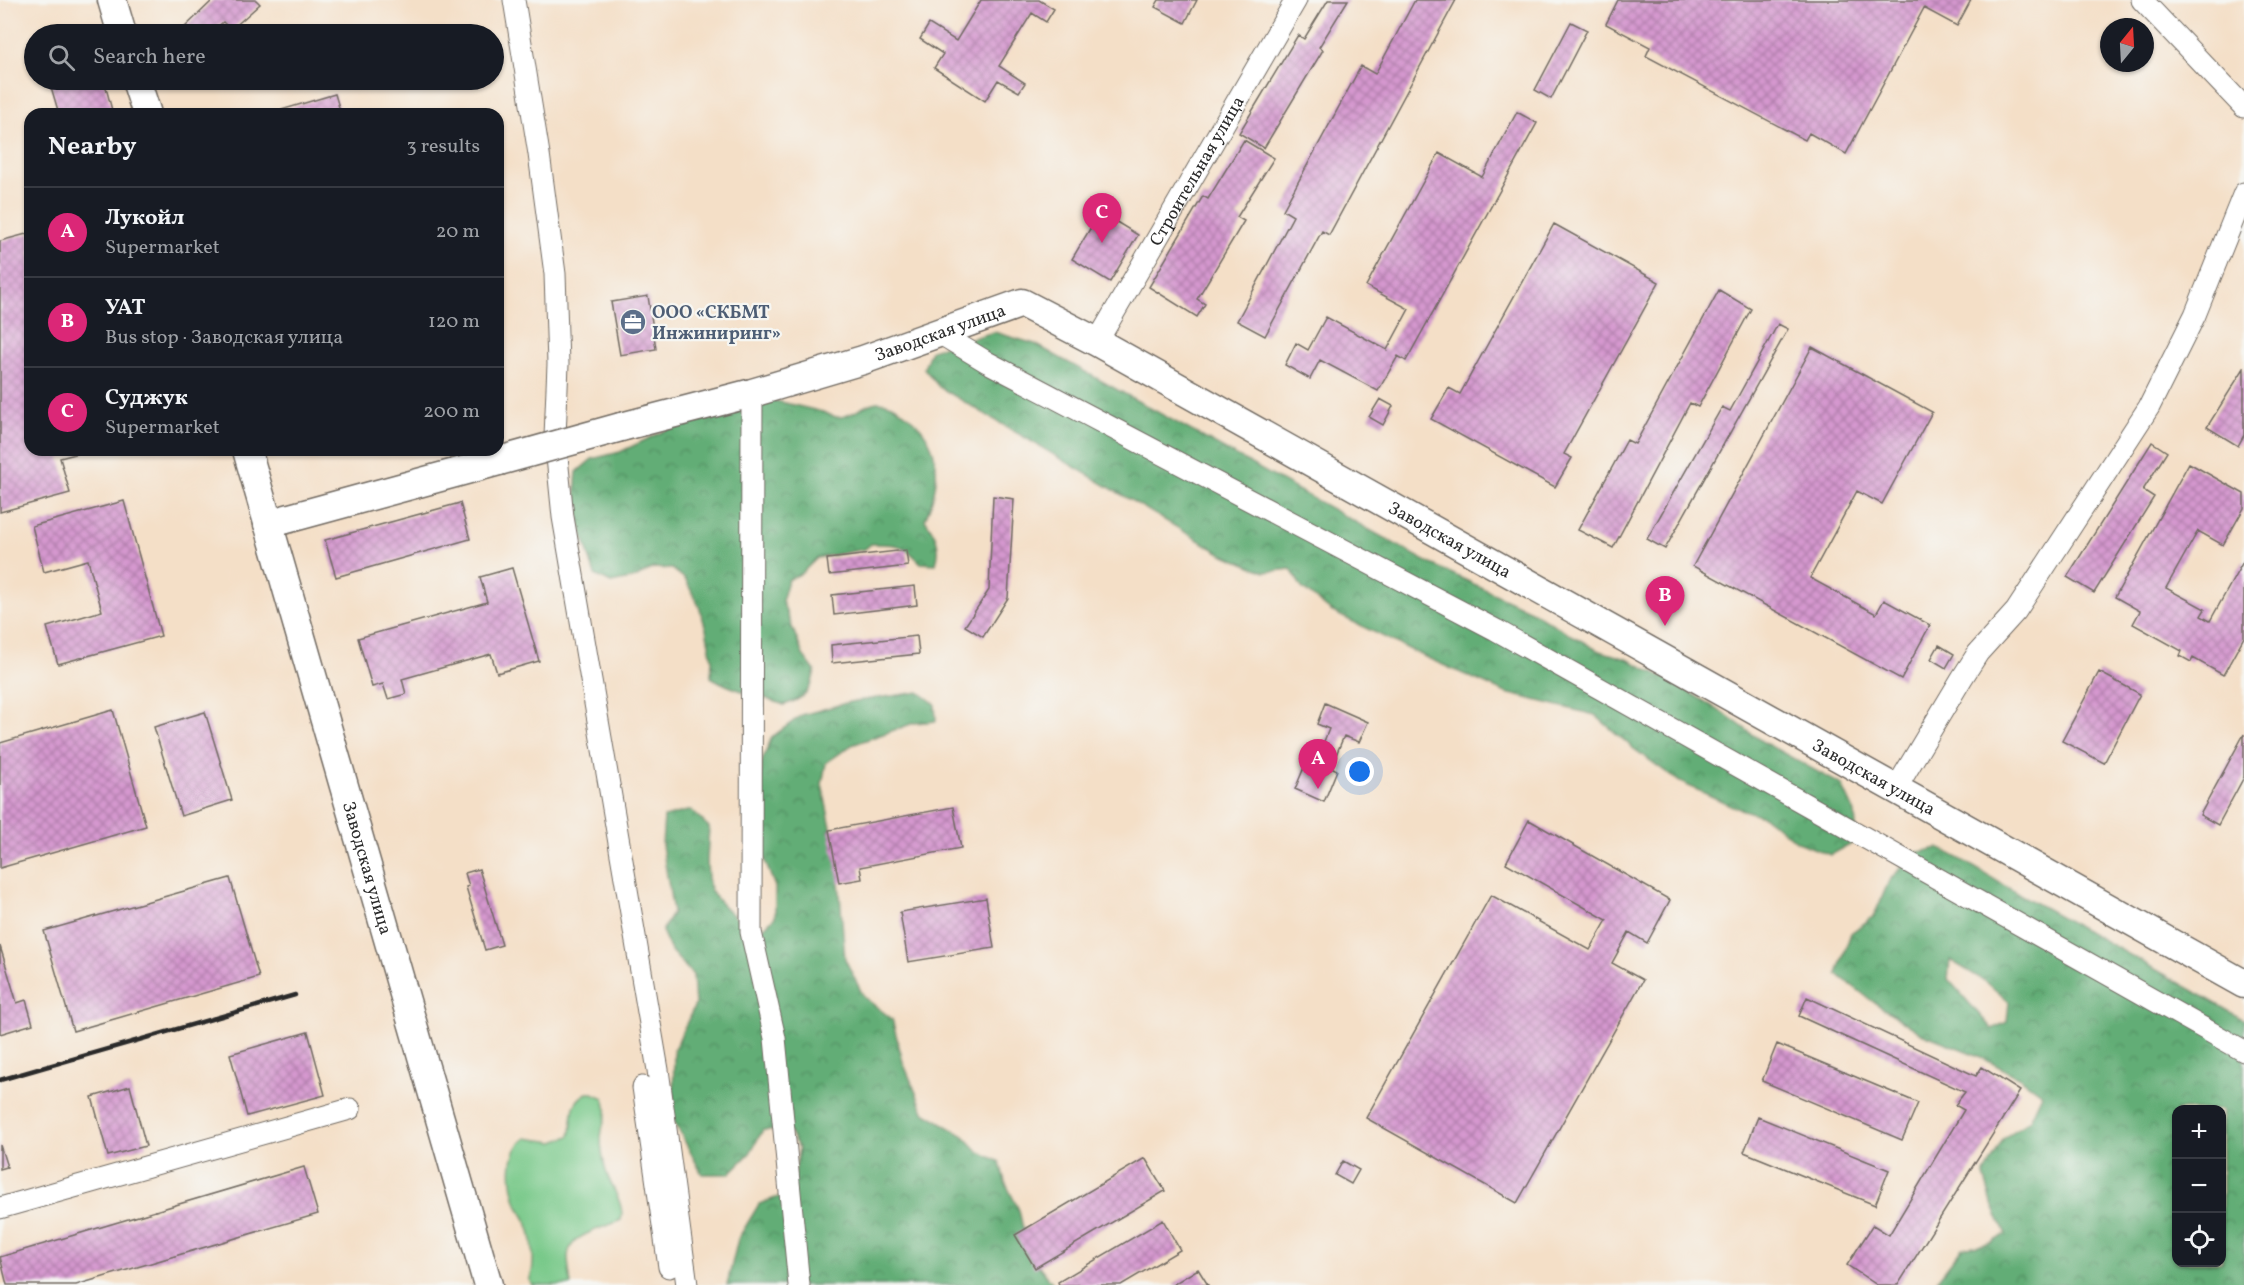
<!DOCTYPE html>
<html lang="en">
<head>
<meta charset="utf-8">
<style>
	:root { --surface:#171b24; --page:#20242c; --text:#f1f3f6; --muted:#9ea1a6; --line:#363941; --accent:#db2777 }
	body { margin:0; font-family:Vollkorn,serif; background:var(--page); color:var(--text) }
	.controls { position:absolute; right:18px; bottom:18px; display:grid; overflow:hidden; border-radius:12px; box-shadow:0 2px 4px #0004 }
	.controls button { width:54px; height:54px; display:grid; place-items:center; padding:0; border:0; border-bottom:2px solid var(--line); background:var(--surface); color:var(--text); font:30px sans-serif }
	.compass { position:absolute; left:2100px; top:18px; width:54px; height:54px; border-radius:50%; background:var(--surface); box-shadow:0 2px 4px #0004; rotate:18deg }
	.you { position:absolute; left:1360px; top:772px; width:21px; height:21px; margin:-15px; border:4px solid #fff; border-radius:50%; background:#1a73e8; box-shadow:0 0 0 9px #1a73e833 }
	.badge { display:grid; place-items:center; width:39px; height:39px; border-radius:50%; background:var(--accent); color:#fff; font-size:20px; font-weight:700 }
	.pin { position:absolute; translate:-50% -50px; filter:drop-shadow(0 2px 3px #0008) }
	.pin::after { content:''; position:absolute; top:32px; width:21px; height:18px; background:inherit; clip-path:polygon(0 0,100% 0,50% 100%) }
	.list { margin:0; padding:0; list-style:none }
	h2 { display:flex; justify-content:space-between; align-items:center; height:78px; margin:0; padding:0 24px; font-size:26px }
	h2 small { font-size:20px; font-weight:400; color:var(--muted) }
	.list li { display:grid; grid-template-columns:39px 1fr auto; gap:18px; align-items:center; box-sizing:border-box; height:90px; padding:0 24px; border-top:2px solid var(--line) }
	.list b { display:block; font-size:22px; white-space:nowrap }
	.list p { margin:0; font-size:20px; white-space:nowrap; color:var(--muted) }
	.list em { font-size:20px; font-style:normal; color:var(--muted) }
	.icon { flex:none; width:33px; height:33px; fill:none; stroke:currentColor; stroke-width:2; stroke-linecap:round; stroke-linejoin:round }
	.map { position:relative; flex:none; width:2244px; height:1285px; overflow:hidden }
	.search { position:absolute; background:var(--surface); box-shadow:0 2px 4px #0004; left:24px; top:24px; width:480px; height:66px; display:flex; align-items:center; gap:15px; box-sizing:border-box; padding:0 21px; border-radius:33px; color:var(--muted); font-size:22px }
	.panel { position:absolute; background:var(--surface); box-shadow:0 2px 4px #0004; left:24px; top:108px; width:480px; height:348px; border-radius:18px }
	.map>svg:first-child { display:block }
	.grass { fill:#79c98a; stroke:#527a5a; stroke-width:1.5 }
	.forest { fill:url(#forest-crowns); stroke:#466c50; stroke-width:1.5; fill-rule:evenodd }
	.building { fill:url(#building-cross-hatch) }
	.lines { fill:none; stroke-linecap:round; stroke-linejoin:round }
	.street-casing { stroke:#716a62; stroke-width:23 }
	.secondary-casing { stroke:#716a62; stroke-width:31 }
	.street { stroke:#fff; stroke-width:21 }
	.secondary { stroke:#fff; stroke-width:28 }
	.rail { stroke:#2b2b2b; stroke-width:4.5 }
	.secondary-bridge-casing { stroke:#716a62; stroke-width:31; stroke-linecap:butt }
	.secondary-bridge { stroke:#fff; stroke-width:28 }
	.labels { text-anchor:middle; stroke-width:4.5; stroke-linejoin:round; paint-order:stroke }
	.street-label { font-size:18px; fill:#2b2b2b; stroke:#f6f6f2 }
	.service-label { font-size:18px; font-weight:bold; fill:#4e5e75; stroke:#f6f6f2; text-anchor:start }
</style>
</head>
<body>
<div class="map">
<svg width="2244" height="1285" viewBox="0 0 2244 1285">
	<defs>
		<pattern id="forest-crowns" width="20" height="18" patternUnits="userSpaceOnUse" patternTransform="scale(1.5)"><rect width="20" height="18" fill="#62ad76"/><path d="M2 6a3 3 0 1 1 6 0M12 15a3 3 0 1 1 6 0" fill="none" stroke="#518d61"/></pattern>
		<pattern id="building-cross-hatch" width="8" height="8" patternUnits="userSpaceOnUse" patternTransform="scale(1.5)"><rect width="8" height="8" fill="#d598cf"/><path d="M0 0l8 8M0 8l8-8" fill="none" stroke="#ad7ca8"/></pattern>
	</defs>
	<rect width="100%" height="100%" fill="#f6f6f2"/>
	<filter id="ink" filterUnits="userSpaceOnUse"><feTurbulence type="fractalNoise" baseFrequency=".0167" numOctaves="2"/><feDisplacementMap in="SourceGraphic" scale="12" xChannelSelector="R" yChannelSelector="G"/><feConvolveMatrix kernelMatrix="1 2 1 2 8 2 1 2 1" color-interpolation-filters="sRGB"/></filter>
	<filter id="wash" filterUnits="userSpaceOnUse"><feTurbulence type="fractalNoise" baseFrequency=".008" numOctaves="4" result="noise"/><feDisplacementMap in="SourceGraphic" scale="24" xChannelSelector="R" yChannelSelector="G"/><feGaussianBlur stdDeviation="1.35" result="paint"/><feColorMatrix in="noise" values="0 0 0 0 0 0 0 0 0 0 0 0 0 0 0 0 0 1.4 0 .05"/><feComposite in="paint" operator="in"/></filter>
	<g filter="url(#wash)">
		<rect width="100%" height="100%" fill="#f4dfc7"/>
		<path class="grass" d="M587 1093H593L604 1098C609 1114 605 1115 602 1130 600 1139 602 1154 604 1163 606 1182 626 1202 621 1220 605 1228 569 1234 568 1256 568 1266 570 1276 571 1285H532L529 1280C536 1269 533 1237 528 1225 526 1217 520 1211 517 1204 510 1183 506 1152 526 1138L554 1142 570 1136C575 1118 567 1104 587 1093Z"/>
		<path class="forest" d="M994 332 1035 344 1429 563 1531 611 1597 650 1627 659 1675 683 1728 716 1763 742 1842 785 1855 813 1857 840 1830 855 1798 842 1763 816 1737 808 1680 782 1634 749 1595 715 1506 693 1423 656 1331 611 1302 588 1291 569 1265 572 1222 554 939 387 924 368 931 350Z
			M764 398C784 403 803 407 823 412 828 414 835 418 840 417 854 416 866 402 878 402 889 402 895 406 903 412 942 439 943 480 925 519 935 534 942 545 936 564L921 563C902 543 898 544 871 544L865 549 817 558 802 573 788 580 782 601 803 655 815 671C810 693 805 698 784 705 760 695 733 691 711 677L712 659 706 629 699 606 685 579 672 569 653 568 635 578 611 583 595 575C584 540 572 508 577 472L592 459 620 452 681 423 722 416Z
			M919 692 935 704 936 721 914 723 852 745 826 763 822 784 837 856 845 959 864 997 892 1019 903 1062 924 1112 964 1136 978 1151 1000 1162 1005 1182 1019 1210 1028 1252 1054 1285H727L738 1239 759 1204 792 1192 799 1148 788 1130H763L750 1153 729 1174H702L673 1119 674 1050 695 1005 693 975 671 951 662 931 673 912 662 845 664 817 691 810 709 827C708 846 705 869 710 888 713 899 746 927 756 935L775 917V887L762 853 759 808 762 761 772 737 802 715 850 702Z
			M1938 848C1968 861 1993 880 2021 895 2096 936 2171 977 2244 1020V1285H1933L1962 1248 1991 1243 2006 1234 1993 1207 1984 1175 2004 1138 2030 1120 2042 1094 2020 1078 1979 1056 1921 1033 1872 1001 1837 974 1851 933 1874 916 1889 881 1915 853ZM1950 960 1985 981 2009 1002 2007 1022 1992 1029 1948 979ZM2176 1110H2222V1262H2176Z"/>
		<g id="blocks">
			<path class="building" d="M213 0H256L260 4 231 30 223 22 209 34H188L183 29Z
				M981 0H1039L1054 9 1046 22 1032 13 999 66 1025 83 1019 92 998 80 985 101 934 68 943 54 920 39 929 24 956 41Z
				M1159 0H1197L1185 23 1155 7Z
				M1328 0H1348L1319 47 1323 50 1264 148 1239 133 1298 35 1304 39Z
				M1415 0H1456L1329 235 1322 231 1265 336 1237 321 1293 216 1283 210 1361 66 1375 74Z
				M1618 0H1971L1957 26 1924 8 1846 154 1809 133 1805 140 1646 56 1650 47 1606 24Z
				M1571 22 1587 30 1551 99 1535 90Z
				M49 80H104L113 114H59Z
				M335 94 341 114H272L271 113Z
				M1517 112 1537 123 1406 361 1398 356 1378 391 1320 360 1310 379 1285 365 1296 343 1308 350 1326 317 1387 350 1409 309 1366 286 1439 153 1482 177Z
				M1244 140 1274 158 1237 217 1244 221 1197 299 1205 304 1197 317 1149 287 1203 196 1208 199Z
				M1100 212 1138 235 1110 282 1072 259Z
				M1554 224 1659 282 1564 454 1572 458 1555 487 1431 419 1449 388 1460 394Z
				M30 233V450L87 451 60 458 70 493 0 512V241Z
				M1719 290 1751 309 1698 407 1690 403 1613 548 1578 530 1627 440 1635 444Z
				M648 296 656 349 620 355 611 302Z
				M1778 324 1788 329 1665 549 1647 539 1722 407 1730 411Z
				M1812 347 1932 412 1882 504 1857 491 1810 578 1876 614 1884 600 1930 625 1901 679 1693 566Z
				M2244 368V435L2238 446 2207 427Z
				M1380 399 1393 406 1383 425 1369 417Z
				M2152 442 2167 452 2143 490 2154 497 2094 593 2067 577Z
				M2189 463 2244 494V508L2223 545 2198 531 2166 588 2205 609 2201 616 2210 621 2244 560V637L2223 675 2193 658 2191 662 2180 656 2182 651 2133 624 2140 611 2115 597Z
				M993 496 1014 499 1008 598 983 637 965 626 989 590Z
				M124 501 161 636 58 664 47 627 102 611 88 560 44 572 32 526Z
				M460 503 470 539 336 577 325 540Z
				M906 550 908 566 829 575 827 559Z
				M512 568 539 661 497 673 491 654 402 679 406 694 388 699 383 684 372 687 358 638 487 602 480 577Z
				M915 586 917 605 834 615 832 595Z
				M917 636 919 654 832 663 831 645Z
				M1939 645 1954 654 1946 668 1931 659Z
				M2099 672 2140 694 2104 763 2062 741Z
				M1325 703 1368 722 1359 742 1344 736 1331 767 1337 770 1324 802 1295 789 1308 758 1316 761 1329 729 1317 724Z
				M113 710 146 826 0 868V743Z
				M205 712 232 800 181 816 154 727Z
				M2244 734V777L2218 825 2200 815Z
				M953 807 961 848 860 867 862 879 839 883 829 830Z
				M1529 820 1670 900 1647 943 1629 932 1612 963 1643 980 1517 1203 1366 1118 1491 895 1590 950 1607 920 1506 863Z
				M479 869 502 945 485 950 466 887 469 886 465 873Z
				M230 878 259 977 73 1031 44 931Z
				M986 898 994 948 908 962 900 912Z
				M0 946 17 1003 26 1000 33 1024 0 1034Z
				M1807 997 1976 1076 1982 1067 2020 1091 1898 1285H1877L1847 1265 1873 1225 1889 1235 1964 1110 1955 1105 1965 1092 1799 1016Z
				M308 1032 325 1095 247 1116 230 1054Z
				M1777 1044 1918 1103 1902 1140 1762 1081Z
				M130 1086 146 1146 108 1156 92 1097Z
				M1758 1117 1889 1170 1875 1205 1744 1152Z
				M0 1145 7 1167 0 1169Z
				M1145 1158 1165 1191 1035 1268 1015 1235Z
				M1343 1161 1359 1170 1351 1184 1335 1175Z
				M304 1167 318 1214 76 1285H7L0 1257Z
				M1163 1220 1180 1250 1121 1285H1059L1058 1282Z
				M1198 1269 1208 1285H1172Z"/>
		</g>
	</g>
	<g filter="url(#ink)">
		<use href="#blocks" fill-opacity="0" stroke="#716a62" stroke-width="1.5"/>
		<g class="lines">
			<g class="street-casing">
				<g id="street">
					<path d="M514 0 539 154 555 274 558 364 555 437 563 517 658 1070 687 1285"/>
					<path d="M2142 0 2244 107"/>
					<path d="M939 333 987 362 1496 630 2244 1051"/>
					<path id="s1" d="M1097 342 1296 0"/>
					<path d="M752 393 751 932 775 1038 799 1285"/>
					<path d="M1895 790 1962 678 1978 653 2016 611 2149 407 2195 315 2244 193"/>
					<path d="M643 1087 669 1267"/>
					<path d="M0 1208 350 1109"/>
				</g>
			</g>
			<g class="secondary-casing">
				<g id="secondary">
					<path d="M112 0 122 34"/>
					<path d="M136 80 147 114"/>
					<path id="s2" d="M621 427 752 393 863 360 1022 303 1097 342 2244 984"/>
					<path id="s3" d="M247 450 488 1285"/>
					<path d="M268 524 499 461"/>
				</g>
			</g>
			<use href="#street" class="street"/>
			<use href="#secondary" class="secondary"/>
			<path class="rail" d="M0 1080 295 995"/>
			<g class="secondary-bridge-casing">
				<path id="secondary-bridge" d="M499 461 621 427"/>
			</g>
			<use href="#secondary-bridge" class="secondary-bridge"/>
		</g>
	</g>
	<defs>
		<g id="office-disc" transform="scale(1.35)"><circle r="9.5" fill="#5c6f8a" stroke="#f6f6f2"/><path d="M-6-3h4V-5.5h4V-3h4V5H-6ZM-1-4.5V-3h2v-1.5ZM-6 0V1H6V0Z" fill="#fff"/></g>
	</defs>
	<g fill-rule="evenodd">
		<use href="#office-disc" x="633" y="322"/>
	</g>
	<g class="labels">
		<g class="street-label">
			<text dy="6" stroke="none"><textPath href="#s1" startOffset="198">Строительная улица</textPath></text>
			<text dy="6" stroke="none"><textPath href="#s2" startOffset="333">Заводская улица</textPath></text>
			<text dy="6" stroke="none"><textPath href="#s2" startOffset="909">Заводская улица</textPath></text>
			<text dy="6" stroke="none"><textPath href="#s2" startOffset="1395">Заводская улица</textPath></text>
			<text dy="6" stroke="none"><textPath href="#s3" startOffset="435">Заводская улица</textPath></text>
		</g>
		<g class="service-label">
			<text x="652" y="318">ООО «СКБМТ<tspan x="652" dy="21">Инжиниринг»</tspan></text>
		</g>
	</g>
</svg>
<div class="controls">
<button>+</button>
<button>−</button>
<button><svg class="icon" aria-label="locate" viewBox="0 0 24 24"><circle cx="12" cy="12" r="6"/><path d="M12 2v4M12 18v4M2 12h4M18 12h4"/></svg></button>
</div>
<svg class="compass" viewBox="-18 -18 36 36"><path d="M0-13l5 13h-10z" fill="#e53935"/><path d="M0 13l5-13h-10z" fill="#9ea1a6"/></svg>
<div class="you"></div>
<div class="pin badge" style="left:1318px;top:789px">A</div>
<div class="pin badge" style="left:1665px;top:626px">B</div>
<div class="pin badge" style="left:1102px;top:243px">C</div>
<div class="search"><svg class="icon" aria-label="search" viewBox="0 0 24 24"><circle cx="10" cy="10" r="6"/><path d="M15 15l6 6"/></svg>Search here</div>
<section class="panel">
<h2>Nearby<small>3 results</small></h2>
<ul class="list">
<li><span class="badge">A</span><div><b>Лукойл</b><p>Supermarket</p></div><em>20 m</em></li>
<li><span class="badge">B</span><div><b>УАТ</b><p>Bus stop · Заводская улица</p></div><em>120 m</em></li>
<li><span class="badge">C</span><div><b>Суджук</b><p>Supermarket</p></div><em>200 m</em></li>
</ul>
</section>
</div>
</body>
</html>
